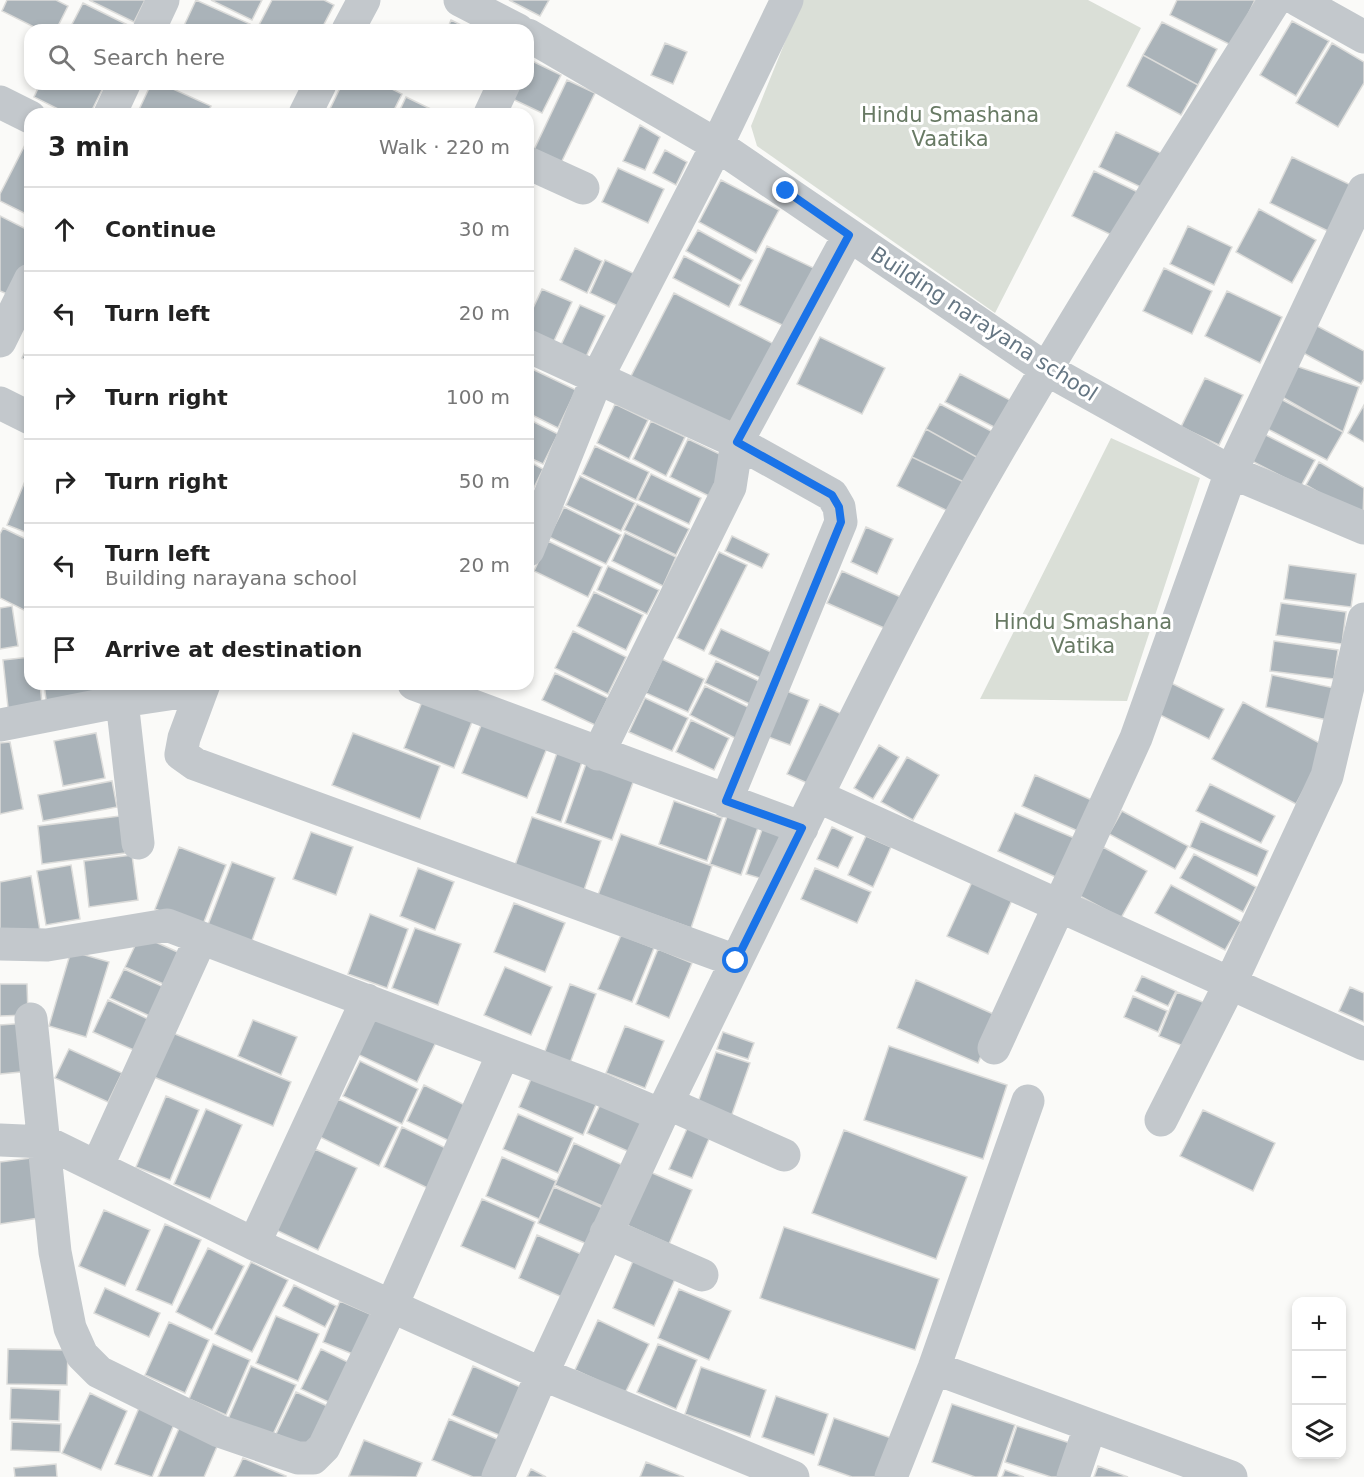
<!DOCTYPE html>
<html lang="en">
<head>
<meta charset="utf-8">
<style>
	:root { --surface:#fff; --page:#f2f2f2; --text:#222; --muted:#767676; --line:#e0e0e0 }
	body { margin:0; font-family:"DejaVu Sans",sans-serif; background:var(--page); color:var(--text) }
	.controls { position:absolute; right:18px; bottom:18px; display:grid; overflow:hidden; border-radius:12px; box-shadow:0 3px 9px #0003 }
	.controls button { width:54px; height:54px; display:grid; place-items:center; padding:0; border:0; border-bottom:2px solid var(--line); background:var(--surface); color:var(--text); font:30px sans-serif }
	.stop { position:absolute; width:18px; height:18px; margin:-14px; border:4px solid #1a73e8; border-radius:50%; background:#fff }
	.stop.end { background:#1a73e8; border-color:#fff; box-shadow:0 2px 6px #0008 }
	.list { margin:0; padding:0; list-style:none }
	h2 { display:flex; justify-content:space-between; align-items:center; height:78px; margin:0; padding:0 24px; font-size:26px }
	h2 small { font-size:20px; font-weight:400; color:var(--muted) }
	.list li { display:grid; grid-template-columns:39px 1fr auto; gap:18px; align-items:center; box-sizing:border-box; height:84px; padding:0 24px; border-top:2px solid var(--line) }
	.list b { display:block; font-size:22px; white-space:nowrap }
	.list p { margin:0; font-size:20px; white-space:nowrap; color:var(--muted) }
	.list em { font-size:20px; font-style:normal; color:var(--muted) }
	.icon { flex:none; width:33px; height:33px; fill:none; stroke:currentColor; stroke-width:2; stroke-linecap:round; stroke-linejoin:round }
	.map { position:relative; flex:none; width:1364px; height:1477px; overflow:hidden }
	.search { position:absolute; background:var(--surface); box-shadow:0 3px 9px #0003; left:24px; top:24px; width:510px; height:66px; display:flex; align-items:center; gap:15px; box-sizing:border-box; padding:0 21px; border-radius:18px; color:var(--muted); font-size:22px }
	.panel { position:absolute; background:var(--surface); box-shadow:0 3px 9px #0003; left:24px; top:108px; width:510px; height:582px; border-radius:18px }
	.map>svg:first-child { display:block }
	.green { fill:#dadfd7 }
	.building { fill:#aab3b9; stroke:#dcdcda; stroke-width:1.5 }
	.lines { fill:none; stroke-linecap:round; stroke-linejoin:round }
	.minor { stroke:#c3c8cc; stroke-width:33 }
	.route { stroke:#1a73e8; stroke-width:8 }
	.labels { text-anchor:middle; stroke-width:6; stroke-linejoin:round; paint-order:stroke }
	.park-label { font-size:21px; fill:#687a64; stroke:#fff }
	.street-label { font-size:21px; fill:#657683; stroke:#fff }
</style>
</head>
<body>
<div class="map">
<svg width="1364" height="1477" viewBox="0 0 1364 1477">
	<rect width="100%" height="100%" fill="#fafaf8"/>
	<path class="green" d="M802 0H1088L1141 28 995 313 757 146 751 126Z
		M1111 438 1200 478 1127 701 980 699Z"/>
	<path class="building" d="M7 0H56L68 6 56 30H40L2 11Z
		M89 0H145L134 22Z
		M196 0 250 24 247 30H182Z
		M211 0H262L252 20Z
		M272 0H324L334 5 321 30H269L259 25Z
		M509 0H549L540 16Z
		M1177 0H1255L1233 46 1170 15Z
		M83 3 136 29V30H69Z
		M451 20 471 30H447Z
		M1292 21 1329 41 1296 96 1260 75Z
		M1162 22 1217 49 1198 85 1143 55Z
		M665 43 687 52 673 84 651 75Z
		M1332 43 1364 62V83L1338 127 1296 103Z
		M1143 55 1198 85 1181 115 1127 86Z
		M528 59 561 75 542 113 506 96 512 84H528Z
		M567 80 595 93 559 167 532 154Z
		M40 84H105L90 114H68L34 97Z
		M151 84H162L211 106 207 114H137Z
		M342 84H382L402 94 392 114H330L328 113Z
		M406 97 441 114H398Z
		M640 125 660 137 645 170 623 161Z
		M1116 132 1169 157 1151 192 1099 167Z
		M27 141 30 142V216L0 201V194Z
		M665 150 687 162 676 185 653 173Z
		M1292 157 1351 185 1328 231 1270 203Z
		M618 168 664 189 648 223 602 202Z
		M1094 171 1144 195 1122 240 1072 216Z
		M721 180 779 210 756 253 699 222Z
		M1259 209 1316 240 1292 283 1236 252Z
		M0 216 30 231V259L12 296 0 291Z
		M1188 226 1232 247 1214 285 1170 264Z
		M698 230 753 260 741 281 686 251Z
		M767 246 820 271 793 330 739 305Z
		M575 248 602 261 587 293 560 280Z
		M684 256 740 285 729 307 673 278Z
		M605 260 635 274 620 307 590 293Z
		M1164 268 1212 291 1192 334 1143 311Z
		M542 289 572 302 553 343 528 331V319Z
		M1227 291 1282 317 1260 363 1205 336Z
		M674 293 774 344 730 431 629 380Z
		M580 305 605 316 584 361 559 349Z
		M1308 321 1364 351V379L1361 384 1294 348Z
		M820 337 885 368 862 414 797 384Z
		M30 341V362L22 358Z
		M1293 365 1359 387 1343 432 1277 394Z
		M528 367 576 390 558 428 528 413Z
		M960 374 1010 400 996 428 945 402Z
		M1205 378 1243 395 1219 445 1181 427Z
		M1277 397 1343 432 1327 460 1262 426Z
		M615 404 648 420 629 459 597 443Z
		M940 404 995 433 980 459 926 429Z
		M1364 405V442L1348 433Z
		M528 419 558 434 543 464 528 457Z
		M651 421 685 437 666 476 633 459Z
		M926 429 980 459 968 484 912 457Z
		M1258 431 1315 460 1301 486 1244 457Z
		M688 439 728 458 709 496 670 477Z
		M595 446 649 472 636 500 582 474Z
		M912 457 968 484 954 514 897 486Z
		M528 461 543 469 528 500Z
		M1319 462 1364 488 1363 518 1306 485Z
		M30 469V534L7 525Z
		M651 474 701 498 689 524 638 500Z
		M580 476 635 503 621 531 566 505Z
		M637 504 689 529 676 555 624 530Z
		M564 507 621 535 606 564 549 537Z
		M866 527 893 539 877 574 851 562Z
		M3 528 30 541V613L0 598V534Z
		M625 533 676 557 663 586 612 561Z
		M732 536 769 554 762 568 725 551Z
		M548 541 602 567 588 597 534 571Z
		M719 552 747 565 704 651 677 638Z
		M1289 565 1356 574 1351 607 1284 599Z
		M608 566 659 590 647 614 597 590Z
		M842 571 912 602 898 634 827 603Z
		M594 592 643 615 626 650 577 626Z
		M1281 603 1346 612 1342 644 1276 635Z
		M12 606 18 646 0 649V608Z
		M721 629 775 654 763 679 709 654Z
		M573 631 626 657 608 694 555 668Z
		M1274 641 1338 650 1334 679 1270 671Z
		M30 657V684H40L43 713 9 717 3 660Z
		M662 659 704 679 688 712 646 693Z
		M716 661 763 683 752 705 705 683Z
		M555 673 608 698 595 725 542 700Z
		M1272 675 1339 689 1332 721 1266 707Z
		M1169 682 1224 709 1209 739 1154 712Z
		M44 684H101L103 701 47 707Z
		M705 686 752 709 737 739 690 715Z
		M784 690 809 700 790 745 763 735Z
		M425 694 475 714 454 768 404 748Z
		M645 698 688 718 672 751 629 732Z
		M1243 702 1327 747 1296 804 1212 759Z
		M820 704 848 717 816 787 787 774Z
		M691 720 729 738 714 770 676 752Z
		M482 723 547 748 527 798 462 773Z
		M96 733 105 778 63 786 54 741Z
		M353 733 440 766 420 819 332 785Z
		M10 742 23 809 0 814V743Z
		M879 745 899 757 873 799 854 788Z
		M558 750 583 759 561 822 536 813Z
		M907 757 939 775 913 820 881 802Z
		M587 761 635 777 612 840 565 823Z
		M1035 775 1103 805 1089 836 1022 806Z
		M112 781 117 807 43 821 38 795Z
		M1210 784 1275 816 1261 843 1196 811Z
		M674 801 722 818 707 861 659 844Z
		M729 811 760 822 741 875 710 864Z
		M1122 811 1188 846 1175 869 1109 834Z
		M1015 813 1086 843 1069 883 998 851Z
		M120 816 125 853 42 864 38 826Z
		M532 817 601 841 583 893 514 868Z
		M1201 821 1268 851 1257 876 1190 847Z
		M763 827 789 836 773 882 746 874Z
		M832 827 853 837 838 868 817 859Z
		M311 832 353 847 336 895 293 879Z
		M621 834 712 866 691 928 598 895Z
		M866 836 891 847 873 887 848 875Z
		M179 847 226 865 202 927 155 909Z
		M1103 847 1147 871 1121 918 1078 895Z
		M1194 854 1256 887 1243 912 1180 878Z
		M132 855 138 900 89 907 84 861Z
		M232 862 275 878 250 946 206 930Z
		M71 865 80 919 46 925 37 871Z
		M418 868 454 882 435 930 400 916Z
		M815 868 871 892 857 923 801 899Z
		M31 876 40 931 0 937V882Z
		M972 882 1012 900 988 954 947 936Z
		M1171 885 1241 922 1225 950 1155 913Z
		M514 903 565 923 545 972 494 952Z
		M370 914 408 929 387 988 348 974Z
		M415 928 461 944 438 1005 392 988Z
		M140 935 182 954 168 986 125 967Z
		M621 935 654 948 632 1002 598 989Z
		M658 949 692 963 669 1018 636 1004Z
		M71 951 109 962 86 1037 49 1026Z
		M505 967 552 987 531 1035 484 1015Z
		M124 969 166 988 152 1017 110 998Z
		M1142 976 1176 991 1168 1006 1135 991Z
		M916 980 998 1016 978 1063 897 1028Z
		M0 984H27L28 1015 0 1016Z
		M570 984 596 994 570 1063 544 1054Z
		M1350 987 1364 993V1022L1339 1011Z
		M1177 992 1210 1005 1193 1050 1159 1036Z
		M1133 996 1167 1011 1158 1032 1124 1017Z
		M108 1000 150 1020 136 1051 93 1032Z
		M377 1012 437 1040 417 1082 357 1054Z
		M253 1020 297 1037 281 1075 238 1056Z
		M27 1023 31 1071 0 1074V1025Z
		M625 1026 664 1041 645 1088 606 1073Z
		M168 1031 291 1082 273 1126 149 1075Z
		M723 1032 754 1043 748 1059 717 1049Z
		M889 1046 1007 1085 983 1159 864 1120Z
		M69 1049 122 1073 108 1102 55 1078Z
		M716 1052 750 1063 731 1117 697 1105Z
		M360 1061 418 1089 402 1124 343 1096Z
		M534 1072 598 1100 583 1135 519 1107Z
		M424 1085 475 1110 458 1145 407 1121Z
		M166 1096 199 1110 170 1180 136 1167Z
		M604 1096 649 1116 632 1153 587 1133Z
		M338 1099 398 1127 379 1166 320 1137Z
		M206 1109 242 1125 210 1199 174 1184Z
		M1203 1110 1275 1143 1253 1191 1180 1156Z
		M518 1114 573 1138 558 1173 503 1149Z
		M690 1122 712 1132 692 1178 669 1169Z
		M402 1127 456 1153 438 1193 384 1167Z
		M844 1130 967 1177 936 1259 812 1213Z
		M574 1143 629 1168 611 1210 555 1185Z
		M315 1149 357 1168 318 1250 276 1230Z
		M502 1157 556 1181 539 1219 486 1196Z
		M31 1158 39 1218 0 1224V1162Z
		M643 1169 692 1190 669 1244 620 1222Z
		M554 1187 610 1211 594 1247 538 1223Z
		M482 1199 535 1222 515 1269 461 1246Z
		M104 1210 150 1230 125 1286 79 1266Z
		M165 1224 201 1240 172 1305 136 1290Z
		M784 1227 939 1279 915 1350 760 1298Z
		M537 1235 590 1258 571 1301 519 1278Z
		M208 1248 244 1266 212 1330 176 1312Z
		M633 1261 675 1279 654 1326 613 1308Z
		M251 1262 288 1280 252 1352 215 1334Z
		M294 1285 336 1306 325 1327 283 1306Z
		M105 1288 160 1313 149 1337 94 1313Z
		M679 1289 731 1311 709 1360 658 1338Z
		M340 1301 377 1317 360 1357 323 1342Z
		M276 1316 319 1334 298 1381 256 1363Z
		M598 1320 649 1344 625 1393 575 1370Z
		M169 1322 209 1340 185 1393 145 1375Z
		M213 1344 250 1360 226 1415 189 1399Z
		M658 1344 697 1360 676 1409 637 1392Z
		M8 1349 68 1350 67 1385 7 1384Z
		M321 1349 356 1366 337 1406 301 1389Z
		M251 1366 296 1385 268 1445 225 1426Z
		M473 1366 527 1390 506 1438 452 1415Z
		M701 1367 766 1390 750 1437 685 1414Z
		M11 1388 60 1390 59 1421 10 1419Z
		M296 1392 334 1409 315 1452 276 1434Z
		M90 1393 127 1411 101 1470 62 1453Z
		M776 1396 828 1414 814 1455 762 1437Z
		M952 1404 1015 1425 997 1477H975L932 1462Z
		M139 1408 175 1422 152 1477 115 1464Z
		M834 1418 894 1439 881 1477H852L818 1465Z
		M449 1419 504 1442 490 1477H473L432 1460Z
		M12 1422 61 1424 60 1452 11 1450Z
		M180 1426 219 1442 204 1477H158Z
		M1017 1426 1073 1444 1062 1477H1051L1005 1462Z
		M364 1440 422 1463 416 1477 349 1476Z
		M243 1458 286 1476 285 1477H234Z
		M646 1462 684 1477H640Z
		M56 1464 57 1477H15L14 1468Z
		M1098 1466 1128 1477H1094Z
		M531 1469 546 1477H527Z
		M1005 1470 1024 1477H1002Z"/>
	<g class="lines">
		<path class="minor" d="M460 0 518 30
			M1298 0 1364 37
			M149 30 163 0
			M348 30 364 0
			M528 35 717 145 1046 369 1231 472 1364 528
			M0 102 30 117
			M110 114 124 84
			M305 114 320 84
			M490 114 504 84
			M528 163 583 188
			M0 341 30 280
			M528 346 737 442 730 487 598 754
			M0 403 30 418
			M528 550 597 378 717 145 787 0
			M204 684 184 738 181 754 195 764 736 961
			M414 684 802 828
			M122 701 138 843
			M0 725 122 701 202 689
			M817 796C872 684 928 572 990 465 1081 307 1179 154 1275 0
			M726 801 841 522 839 507 832 495 737 442 849 235
			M0 944 47 945 167 925 602 1090 661 1115
			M31 1019 55 1252 70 1328 82 1355 99 1372 219 1431 298 1458H313L324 1447 392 1305 503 1054
			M994 1048 1136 738 1231 472 1364 190
			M667 1103 784 1155
			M1161 1120 1230 984 1327 776 1364 619
			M0 1140 46 1142 254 1244 542 1374 793 1477
			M97 1167 201 938
			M606 1233 702 1275
			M254 1244 367 1000
			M934 1368 1231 1477
			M498 1477 542 1374 667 1103 817 796 1364 1044
			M891 1477 934 1368 1028 1101
			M1073 1477 1090 1427"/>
	</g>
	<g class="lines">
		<path class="route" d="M736 961 802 828 726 801 841 522 839 507 832 495 737 442 849 235 786 191"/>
	</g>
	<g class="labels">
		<g class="park-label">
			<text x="950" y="122">Hindu Smashana<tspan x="950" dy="24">Vaatika</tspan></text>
			<text x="1083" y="629">Hindu Smashana<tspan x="1083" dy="24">Vatika</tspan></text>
		</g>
		<g class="street-label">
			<text transform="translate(984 324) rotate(33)" y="7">Building narayana school</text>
		</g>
	</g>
</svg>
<div class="controls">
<button>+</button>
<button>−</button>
<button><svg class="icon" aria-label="layers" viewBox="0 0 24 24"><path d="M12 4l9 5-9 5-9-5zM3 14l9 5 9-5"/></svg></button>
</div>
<div class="stop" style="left:736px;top:961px"></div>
<div class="stop end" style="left:786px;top:191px"></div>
<div class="search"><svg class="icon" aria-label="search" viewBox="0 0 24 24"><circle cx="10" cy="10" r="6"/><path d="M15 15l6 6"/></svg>Search here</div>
<section class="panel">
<h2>3 min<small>Walk · 220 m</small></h2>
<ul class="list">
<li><svg class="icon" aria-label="ahead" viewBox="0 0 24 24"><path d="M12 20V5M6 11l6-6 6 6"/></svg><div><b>Continue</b></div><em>30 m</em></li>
<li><svg class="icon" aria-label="left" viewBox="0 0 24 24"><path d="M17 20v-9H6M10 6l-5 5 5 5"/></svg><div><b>Turn left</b></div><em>20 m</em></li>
<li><svg class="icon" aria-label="right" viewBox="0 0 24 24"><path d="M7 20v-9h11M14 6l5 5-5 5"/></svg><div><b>Turn right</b></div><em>100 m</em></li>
<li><svg class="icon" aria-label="right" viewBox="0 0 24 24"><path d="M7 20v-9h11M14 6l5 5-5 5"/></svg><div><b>Turn right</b></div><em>50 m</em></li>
<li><svg class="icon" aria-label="left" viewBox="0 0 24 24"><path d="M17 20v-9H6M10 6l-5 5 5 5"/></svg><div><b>Turn left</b><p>Building narayana school</p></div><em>20 m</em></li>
<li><svg class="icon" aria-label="arrive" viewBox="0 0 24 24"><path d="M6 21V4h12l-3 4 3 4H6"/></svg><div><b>Arrive at destination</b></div></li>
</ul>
</section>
</div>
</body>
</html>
